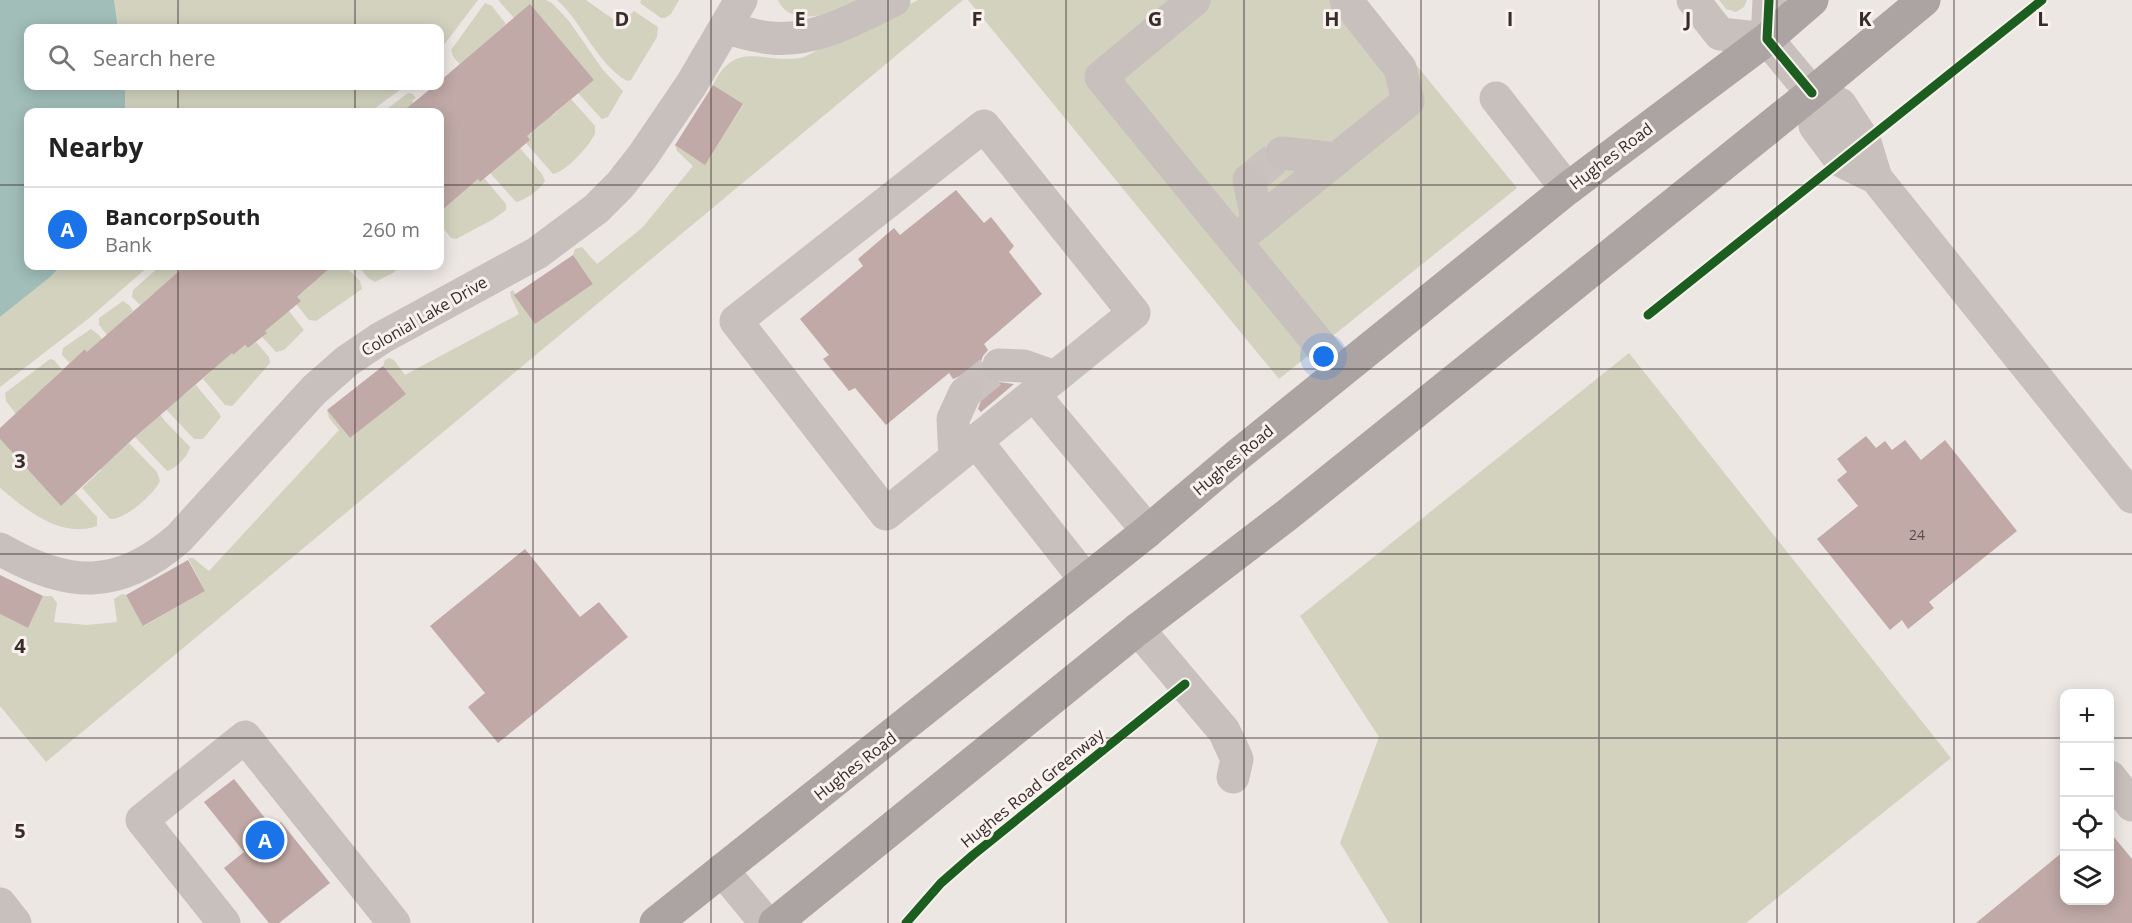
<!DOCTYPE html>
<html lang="en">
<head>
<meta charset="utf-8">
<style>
	:root { --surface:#fff; --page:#f2f2f2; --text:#222; --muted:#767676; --line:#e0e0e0; --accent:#1a73e8 }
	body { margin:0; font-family:"Open Sans",sans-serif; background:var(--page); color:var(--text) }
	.controls { position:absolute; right:18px; bottom:18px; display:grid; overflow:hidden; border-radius:12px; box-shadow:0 3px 15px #0003 }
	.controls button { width:54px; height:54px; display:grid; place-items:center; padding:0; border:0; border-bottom:2px solid var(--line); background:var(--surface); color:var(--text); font:30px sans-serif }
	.you { position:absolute; left:1324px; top:357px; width:21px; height:21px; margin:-15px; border:4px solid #fff; border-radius:50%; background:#1a73e8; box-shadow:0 0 0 9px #1a73e833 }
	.badge { display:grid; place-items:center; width:39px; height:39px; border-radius:50%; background:var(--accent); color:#fff; font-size:20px; font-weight:700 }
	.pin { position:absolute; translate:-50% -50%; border:3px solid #fff; box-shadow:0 2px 6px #0006 }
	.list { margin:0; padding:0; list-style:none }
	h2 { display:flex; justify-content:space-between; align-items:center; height:78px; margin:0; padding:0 24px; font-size:26px }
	h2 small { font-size:20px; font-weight:400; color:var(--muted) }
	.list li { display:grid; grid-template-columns:39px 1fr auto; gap:18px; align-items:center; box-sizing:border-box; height:84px; padding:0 24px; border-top:2px solid var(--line) }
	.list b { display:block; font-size:22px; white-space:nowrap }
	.list p { margin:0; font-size:20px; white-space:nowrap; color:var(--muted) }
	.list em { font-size:20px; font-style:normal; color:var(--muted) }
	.icon { flex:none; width:33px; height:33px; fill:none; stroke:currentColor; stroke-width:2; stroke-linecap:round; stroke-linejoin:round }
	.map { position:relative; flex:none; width:2132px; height:923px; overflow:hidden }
	.search { position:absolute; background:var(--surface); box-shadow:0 3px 15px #0003; left:24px; top:24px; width:420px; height:66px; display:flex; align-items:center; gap:15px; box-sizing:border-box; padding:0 21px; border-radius:12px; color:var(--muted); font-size:22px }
	.panel { position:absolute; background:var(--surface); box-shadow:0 3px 15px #0003; left:24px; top:108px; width:420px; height:162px; border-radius:12px }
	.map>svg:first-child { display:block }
	.green { fill:#d2d2bf }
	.water { fill:#a1beb9 }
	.building { fill:#c0a9a7 }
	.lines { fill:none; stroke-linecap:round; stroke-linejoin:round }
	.minor-tunnel { stroke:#c9c2bf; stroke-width:33; stroke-dasharray:33 16; stroke-linecap:butt }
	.minor { stroke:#c7c0bd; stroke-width:33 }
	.major { stroke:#aca4a2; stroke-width:33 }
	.cycleway-casing { stroke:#f9f1ed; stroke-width:13 }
	.cycleway { stroke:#1b5e20; stroke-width:9 }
	.grid { fill:none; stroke:#382c2b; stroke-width:1.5; stroke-opacity:0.55 }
	.labels { text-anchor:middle; stroke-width:6; stroke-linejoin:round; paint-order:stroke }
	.number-label { font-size:14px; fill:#5a4b4a }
	.street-label { font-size:16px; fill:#382c2b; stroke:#f9f1ed }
	.grid-label { font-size:20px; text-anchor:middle; font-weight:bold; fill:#382c2b; stroke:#f9f1ed; stroke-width:6; stroke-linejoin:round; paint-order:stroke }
</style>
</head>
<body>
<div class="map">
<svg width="2132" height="923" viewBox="0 0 2132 923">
	<rect width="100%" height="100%" fill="#ede7e4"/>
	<path class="green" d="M114 0H478L440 50V28H118Z
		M498 0H546L552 3 569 21 603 70 623 91 608 117 602 119 600 117 578 93 594 80 514 18Z
		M557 0H586L620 24 628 12 631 14 634 11 658 27 657 37 631 80 627 81C596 63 583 23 557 0Z
		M641 0H679L671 14 665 18H661L640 3Z
		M778 0H868C845 8 792 33 778 0Z
		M918 0H963L46 762 0 706V614L28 628 43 596H52L57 603 54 622 87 625 117 622 114 599 122 594 126 595 144 626 205 591 188 558H193L209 571 339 430 329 418 327 410 350 438 405 394 383 366 385 360 389 358 394 360 405 375 519 314 511 297 510 292 513 290 535 324 593 284 573 255 575 249 582 247 597 264 642 228 693 166 677 151 675 145 705 164 743 105 713 85C736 37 766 66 804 57Z
		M968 0H1363L1517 188 1279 379Z
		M1719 0H1747L1744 7 1736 12 1726 9Z
		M485 3 492 6 506 24 460 64 454 58 451 50Z
		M125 86H405L370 112H125Z
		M408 93 413 94 416 98 412 101 414 104 403 112H383Z
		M571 99 595 126V134C589 146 566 172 553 174L526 143 530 140 527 136 542 124 535 116 553 115Z
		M520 148 542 174 545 181C540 190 525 200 516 202L490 173Z
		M484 178 506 204V210L492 220 456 239 451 238 440 224V212L478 179 480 182Z
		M61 266H149L88 319 0 387V317L49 278Z
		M160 266H186L162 300 154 293 140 305 132 297 133 290Z
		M332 266H345L360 281 362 289 316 321 309 320 296 304 297 297 310 286 304 278 322 274Z
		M358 266H400L393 273 375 282 368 278Z
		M123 301 129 305 133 311 118 325 181 397 196 385 219 413 221 417 203 439H194L162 405 99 325V318Z
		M289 311 304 330 284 350 276 352 262 337 266 332 257 321Z
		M91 329 99 335 165 421 190 447C188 456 176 469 167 471L135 437 151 423 85 349 70 363 62 355 63 348Z
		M256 342 269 357 270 363 235 403 232 406 225 405 203 379 220 363 224 345 233 355 245 345 248 348Z
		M1629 353 1951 758 1746 923H1389L1340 843 1379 737 1300 616Z
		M50 359 54 360 62 370 46 385 53 393 16 414 6 401 5 393Z
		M0 439 61 506 75 493 97 517V526C60 539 27 510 0 488Z
		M129 443 157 472 160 481C154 494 125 520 110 519L82 488 101 470 94 462 113 457Z"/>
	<path class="water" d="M0 0H114L118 28H28V86H125V112H28V266H61L49 278 0 317Z"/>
	<path class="building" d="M530 4 594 80 527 136 530 140 480 182 478 179 440 212V112H402L434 86H440V81Z
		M713 85 743 104 705 165 675 145Z
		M956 190 984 223 991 217 1014 246 1009 252 1042 294 984 344 988 350 983 356 980 364 983 374 990 381 1014 384 981 412 978 409 984 392 980 382 972 376 964 374 953 379 949 373 886 425 855 388 849 391 823 359 829 355 800 319 863 266 858 259 894 228 900 235Z
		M573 255 593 284 535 324 514 295Z
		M185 266H332L297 297 301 301 265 331 267 333 248 348 245 345 233 355 232 353 135 437 61 506 0 439V428L85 349 87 352Z
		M383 366 406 394 350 438 327 410Z
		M1866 436 1876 448 1885 441 1892 450 1905 440 1921 460 1945 440 2017 531 1929 602 1934 608 1908 629 1902 620 1890 630 1817 539 1858 506 1837 480 1847 472 1837 459Z
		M525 549 580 617 599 602 628 637 498 743 468 707 485 693 430 626Z
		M188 560 205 591 143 626 126 595Z
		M0 575 43 596 28 628 0 614Z
		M234 779 273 828 281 822 330 883 279 923H269L224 868 244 852 204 802Z
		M2109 831 2132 859V923H1976L2064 851V900H2109Z"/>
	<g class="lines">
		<path class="minor-tunnel" d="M1249 180 1282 153
			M965 393 999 365"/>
		<path class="minor" d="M1194 0 1101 77 1341 371
			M1693 0 1720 34 1767 39
			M1769 0 1767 39 1812 93 1840 104 1865 142 1876 178 2132 497
			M726 28C741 32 756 37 771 38 816 42 855 19 894 0
			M1812 93 1815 126 1841 161 1876 178
			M1496 98 1567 189
			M984 126 1134 313 886 514 736 321Z
			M1282 153 1337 159
			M1249 180 1258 223
			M1235 241 1408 101 1400 68 1346 0
			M999 365 1024 366 1055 377
			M1034 395 1148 531
			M976 441 1085 579
			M955 458 953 419 965 393
			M0 549C68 588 118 591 179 538L314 390 347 361 381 338 537 253 596 209 620 185 642 157 691 85 741 0
			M1138 629 1224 731 1237 759 1233 777
			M2110 777 2132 805
			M722 870 766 923
			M0 904 15 923
			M224 923 142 820 245 737 394 923"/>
		<path class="major" d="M656 923 1148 531 1239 454 1567 189 1767 39 1812 0
			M775 923 1138 629 1287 515 1603 261 1812 93 1924 0"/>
		<g class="cycleway-casing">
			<path id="cycleway" d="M1769 0 1767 39 1812 93
				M1648 315 2042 0
				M906 923 941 883 973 855 1185 684"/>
		</g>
		<use href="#cycleway" class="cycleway"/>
	</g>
	<path class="grid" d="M178 0V28M355 0V28M533 0V923M711 0V923M888 0V923M1066 0V923M1244 0V923M1421 0V923M1599 0V923M1777 0V923M1954 0V923M178 86V112M355 86V112M0 185H28M440 185H2132M178 266V923M355 266V923M0 369H2132M0 554H2132M0 738H2064M2110 738H2132"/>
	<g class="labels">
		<g class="number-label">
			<text x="1917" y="540">24</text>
		</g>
		<g class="street-label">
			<text transform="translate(1611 156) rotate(-37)" y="6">Hughes Road</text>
			<text transform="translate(424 316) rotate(-30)" y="6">Colonial Lake Drive</text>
			<text transform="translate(1233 460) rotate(-40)" y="6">Hughes Road</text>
			<text transform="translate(855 766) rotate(-38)" y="6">Hughes Road</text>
			<text transform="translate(1032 788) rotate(-39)" y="6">Hughes Road Greenway</text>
		</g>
	</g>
	<g class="grid-label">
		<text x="622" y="26">D</text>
		<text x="800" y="26">E</text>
		<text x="977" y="26">F</text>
		<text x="1155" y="26">G</text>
		<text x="1332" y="26">H</text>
		<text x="1510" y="26">I</text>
		<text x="1688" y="26">J</text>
		<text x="1865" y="26">K</text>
		<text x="2043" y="26">L</text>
		<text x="20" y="468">3</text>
		<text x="20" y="653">4</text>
		<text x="20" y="838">5</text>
	</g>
</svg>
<div class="controls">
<button>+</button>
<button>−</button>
<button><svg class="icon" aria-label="locate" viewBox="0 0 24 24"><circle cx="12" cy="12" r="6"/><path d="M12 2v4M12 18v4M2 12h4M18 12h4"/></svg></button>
<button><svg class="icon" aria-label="layers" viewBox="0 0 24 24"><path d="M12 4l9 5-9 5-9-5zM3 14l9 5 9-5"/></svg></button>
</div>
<div class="you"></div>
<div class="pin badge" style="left:265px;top:840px">A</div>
<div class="search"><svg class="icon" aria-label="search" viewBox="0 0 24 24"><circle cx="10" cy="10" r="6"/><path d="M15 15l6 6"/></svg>Search here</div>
<section class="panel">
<h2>Nearby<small></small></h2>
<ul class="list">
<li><span class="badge">A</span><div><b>BancorpSouth</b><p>Bank</p></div><em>260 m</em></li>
</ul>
</section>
</div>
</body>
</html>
